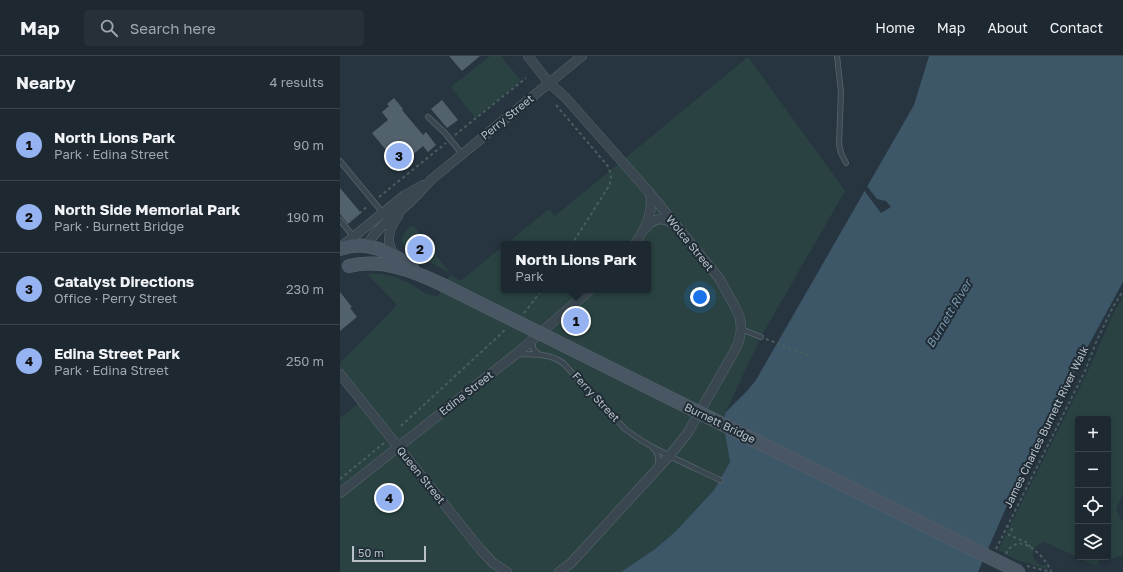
<!DOCTYPE html>
<html lang="en">
<head>
<meta charset="utf-8">
<style>
	:root { --surface:#1d2830; --page:#253038; --text:#f1f3f6; --muted:#a0a6ab; --line:#3b444c; --accent:#95b2f1 }
	body { margin:0; font-family:"Golos Text",sans-serif; background:var(--page); color:var(--text) }
	.controls { position:absolute; right:12px; bottom:12px; display:grid; overflow:hidden; border-radius:4px; box-shadow:0 2px 6px #0003 }
	.controls button { width:36px; height:36px; display:grid; place-items:center; padding:0; border:0; border-bottom:1px solid var(--line); background:var(--surface); color:var(--text); font:20px sans-serif }
	.scale { position:absolute; left:12px; bottom:10px; width:74px; box-sizing:border-box; padding-left:4px; border:2px solid #b8c1ca; border-top:0; font-size:11px; line-height:14px; white-space:nowrap; color:#b8c1ca; -webkit-text-stroke:3px #202c35; paint-order:stroke }
	.you { position:absolute; left:360px; top:241px; width:14px; height:14px; margin:-10px; border:3px solid #fff; border-radius:50%; background:#1a73e8; box-shadow:0 0 0 6px #1a73e833 }
	.badge { display:grid; place-items:center; width:26px; height:26px; border-radius:50%; background:var(--accent); color:#111; font-size:13px; font-weight:700 }
	.pin { position:absolute; translate:-50% -50%; border:2px solid #fff; box-shadow:0 1px 4px #0006 }
	.popup { position:absolute; left:161px; top:185px; width:150px; height:52px; box-sizing:border-box; display:grid; place-content:center; border-radius:4px; background:var(--surface); filter:drop-shadow(0 1px 3px #0005); font-size:13px; white-space:nowrap; color:var(--muted) }
	.popup b { font-size:15px; color:var(--text) }
	.popup::after { content:''; position:absolute; left:50%; top:100%; margin-left:-8px; border:8px solid transparent; border-top-color:var(--surface) }
	.list { margin:0; padding:0; list-style:none }
	h2 { display:flex; justify-content:space-between; align-items:center; height:52px; margin:0; padding:0 16px; font-size:17px }
	h2 small { font-size:13px; font-weight:400; color:var(--muted) }
	.list li { display:grid; grid-template-columns:26px 1fr auto; gap:12px; align-items:center; box-sizing:border-box; height:72px; padding:0 16px; border-top:1px solid var(--line) }
	.list b { display:block; font-size:15px; white-space:nowrap }
	.list p { margin:0; font-size:13px; white-space:nowrap; color:var(--muted) }
	.list em { font-size:13px; font-style:normal; color:var(--muted) }
	.icon { flex:none; width:22px; height:22px; fill:none; stroke:currentColor; stroke-width:2; stroke-linecap:round; stroke-linejoin:round }
	.map { position:relative; flex:none; width:783px; height:516px; overflow:hidden }
	header { display:flex; align-items:center; gap:24px; box-sizing:border-box; height:56px; padding:0 20px; background:var(--surface); border-bottom:1px solid var(--line) }
	header strong { font-size:19px }
	nav { display:flex; gap:22px; margin-inline-start:auto; font-size:14px }
	.search { width:280px; height:36px; background:var(--page); display:flex; align-items:center; gap:10px; box-sizing:border-box; padding:0 14px; border-radius:4px; color:var(--muted); font-size:15px }
	main { display:flex }
	aside { flex:1; background:var(--surface) }
	.map>svg:first-child { display:block }
	.green { fill:#2a4342; fill-rule:evenodd }
	.water { fill:#3d5668 }
	.pier { fill:#273540 }
	.building { fill:#52626d }
	.lines { fill:none; stroke-linecap:round; stroke-linejoin:round }
	.service-casing { stroke:#59646d; stroke-width:6 }
	.minor-casing { stroke:#59646d; stroke-width:10 }
	.secondary-casing { stroke:#59646d; stroke-width:14 }
	.path { stroke:#495f5f; stroke-width:2; stroke-dasharray:3 3; stroke-linecap:butt }
	.service { stroke:#3b4750; stroke-width:4.5 }
	.minor { stroke:#3b4750; stroke-width:9 }
	.secondary { stroke:#495663; stroke-width:13 }
	.secondary-bridge-casing { stroke:#59646d; stroke-width:14; stroke-linecap:butt }
	.secondary-bridge { stroke:#495663; stroke-width:13 }
	.labels { text-anchor:middle; stroke-width:4; stroke-linejoin:round; paint-order:stroke }
	.street-label { font-size:11px; fill:#b8c1ca; stroke:#202c35 }
	.water-label { font-size:12px; font-style:italic; fill:#7996ac; stroke:#202c35 }
</style>
</head>
<body>
<header>
<strong>Map</strong>
<div class="search"><svg class="icon" aria-label="search" viewBox="0 0 24 24"><circle cx="10" cy="10" r="6"/><path d="M15 15l6 6"/></svg>Search here</div>
<nav><a>Home</a><a>Map</a><a>About</a><a>Contact</a></nav>
</header>
<main>
<aside>
<h2>Nearby<small>4 results</small></h2>
<ul class="list">
<li><span class="badge">1</span><div><b>North Lions Park</b><p>Park · Edina Street</p></div><em>90 m</em></li>
<li><span class="badge">2</span><div><b>North Side Memorial Park</b><p>Park · Burnett Bridge</p></div><em>190 m</em></li>
<li><span class="badge">3</span><div><b>Catalyst Directions</b><p>Office · Perry Street</p></div><em>230 m</em></li>
<li><span class="badge">4</span><div><b>Edina Street Park</b><p>Park · Edina Street</p></div><em>250 m</em></li>
</ul>
</aside>
<div class="map">
<svg width="783" height="516" viewBox="0 0 783 516">
	<rect width="100%" height="100%" fill="#273540"/>
	<path class="green" d="M150 0H161L181 25 135 62 111 31Z
		M408 1 505 135 421 281 385 357 384 372 390 406 374 434 335 476 315 493 281 516H0V362L20 346 0 320V307L57 249 27 218C41 218 51 218 64 225 79 231 81 239 98 240L110 219 121 225 164 189V234H308V188H166L209 153 215 160Z
		M73 169 110 217 75 198C59 188 58 180 73 169Z
		M783 242V438L776 453 780 463 783 464V499L771 503 760 502 756 510 705 486C688 490 689 509 707 510L706 513 677 504 658 494 747 317 776 252ZM738 363H768V501H738Z"/>
	<path class="water" d="M589 0H783V226L740 305 665 454 638 516H281L315 493 335 476 374 434 390 406 384 372 385 357 406 336 416 324 574 49Z"/>
	<path class="pier" d="M526 129 537 143 546 145 551 151 541 157 523 133Z"/>
	<path class="building" d="M109 0H140L122 15Z
		M54 42 63 53 62 54 83 79 86 76 96 89 88 96 83 90 59 110 32 77 48 64 42 56 49 50 47 48Z
		M102 44 118 64 107 72 91 53Z
		M0 132 21 157 8 168 0 158Z
		M0 236 12 251 10 252 17 261 0 275Z"/>
	<g class="lines">
		<g class="service-casing">
			<path id="service" d="M497 0 501 36 499 88 501 97 506 107
				M88 61 105 77 122 98
				M0 105 43 157
				M0 164 13 180
				M401 273 421 281
				M193 286V293L199 298
				M178 298C194 299 209 297 223 307L285 373C312 394 349 409 380 424
				M312 391C318 397 320 402 317 411"/>
		</g>
		<g class="minor-casing">
			<path id="minor" d="M188 0 209 27 225 41 309 136 379 222 394 249 400 262 401 273 399 285 394 296 347 378 330 399 231 507 219 516
				M306 172C313 162 323 161 332 167
				M295 188C305 172 314 157 310 138
				M27 189C38 170 55 160 71 145 78 138 85 130 92 123L242 0
				M1 191 65 139 83 129
				M56 201C45 188 48 173 58 160
				M0 318 140 493 153 507 167 516
				M0 437 176 298 250 234"/>
		</g>
		<g class="secondary-casing">
			<path id="secondary" d="M0 193C26 183 51 196 72 212
				M9 210C42 202 74 215 103 229"/>
		</g>
		<path class="path" d="M216 49 267 109C271 116 272 122 269 130L232 188
			M115 79 186 22
			M39 141 106 87
			M10 165 28 150
			M184 257 202 234
			M426 283 470 300
			M61 370 166 273
			M0 423 44 387
			M666 470 672 473 669 479 688 487 690 491
			M656 493 745 315 757 284 773 251 783 235
			M666 498C678 473 704 499 711 515
			M687 510 712 516"/>
		<use href="#service" class="service"/>
		<use href="#minor" class="minor"/>
		<use href="#secondary" class="secondary"/>
		<g class="secondary-bridge-casing">
			<path id="secondary-bridge" d="M103 229 679 516"/>
		</g>
		<use href="#secondary-bridge" class="secondary-bridge"/>
	</g>
	<g class="labels">
		<g class="street-label">
			<text transform="translate(167 61) rotate(-39)" y="4">Perry Street</text>
			<text transform="translate(350 187) rotate(51)" y="4">Wolca Street</text>
			<text transform="translate(126 337) rotate(-38)" y="4">Edina Street</text>
			<text transform="translate(256 341) rotate(47)" y="4">Ferry Street</text>
			<text transform="translate(380 367) rotate(26)" y="4">Burnett Bridge</text>
			<text transform="translate(706 371) rotate(-64)" y="4">James Charles Burnett River Walk</text>
			<text transform="translate(81 419) rotate(51)" y="4">Queen Street</text>
		</g>
		<g class="water-label">
			<text transform="translate(609 258) rotate(-59)" y="4">Burnett River</text>
		</g>
	</g>
</svg>
<div class="controls">
<button>+</button>
<button>−</button>
<button><svg class="icon" aria-label="locate" viewBox="0 0 24 24"><circle cx="12" cy="12" r="6"/><path d="M12 2v4M12 18v4M2 12h4M18 12h4"/></svg></button>
<button><svg class="icon" aria-label="layers" viewBox="0 0 24 24"><path d="M12 4l9 5-9 5-9-5zM3 14l9 5 9-5"/></svg></button>
</div>
<div class="scale">50 m</div>
<div class="you"></div>
<div class="pin badge" style="left:236px;top:265px">1</div>
<div class="popup"><b>North Lions Park</b>Park</div>
<div class="pin badge" style="left:80px;top:193px">2</div>
<div class="pin badge" style="left:59px;top:100px">3</div>
<div class="pin badge" style="left:49px;top:442px">4</div>
</div>
</main>
</body>
</html>
